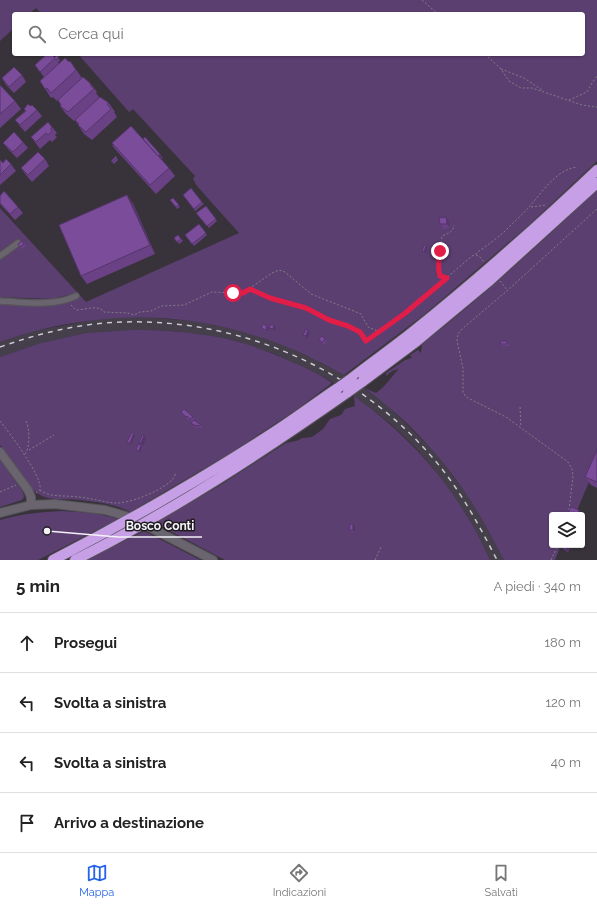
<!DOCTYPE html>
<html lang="it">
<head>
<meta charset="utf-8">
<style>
	:root { --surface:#fff; --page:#f6f6f6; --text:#222; --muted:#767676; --line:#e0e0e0; --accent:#2563eb }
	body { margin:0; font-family:Raleway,sans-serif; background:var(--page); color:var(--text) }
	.controls { position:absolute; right:12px; bottom:12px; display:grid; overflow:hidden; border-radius:4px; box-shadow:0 1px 3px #0004 }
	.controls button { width:36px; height:36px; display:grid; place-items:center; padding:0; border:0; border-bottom:1px solid var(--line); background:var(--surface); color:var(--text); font:20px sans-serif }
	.stop { position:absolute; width:12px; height:12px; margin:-9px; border:3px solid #e11d48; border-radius:50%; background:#fff }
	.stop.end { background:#e11d48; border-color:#fff; box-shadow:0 1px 4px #0008 }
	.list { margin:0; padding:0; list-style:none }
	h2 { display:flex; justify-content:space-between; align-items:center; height:52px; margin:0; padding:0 16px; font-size:17px }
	h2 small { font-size:13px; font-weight:400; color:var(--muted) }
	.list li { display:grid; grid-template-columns:26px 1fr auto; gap:12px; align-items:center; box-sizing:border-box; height:60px; padding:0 16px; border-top:1px solid var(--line) }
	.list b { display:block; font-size:15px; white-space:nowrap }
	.list em { font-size:13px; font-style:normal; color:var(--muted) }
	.icon { flex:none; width:22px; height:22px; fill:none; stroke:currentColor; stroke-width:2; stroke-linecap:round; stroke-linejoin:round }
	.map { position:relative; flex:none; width:597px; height:560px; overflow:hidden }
	.search { position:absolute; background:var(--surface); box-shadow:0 1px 3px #0004; left:12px; right:12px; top:12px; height:44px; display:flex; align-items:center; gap:10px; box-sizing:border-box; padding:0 14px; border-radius:4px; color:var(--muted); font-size:15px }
	.sheet { height:292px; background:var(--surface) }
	nav { display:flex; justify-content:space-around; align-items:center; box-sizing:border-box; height:56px; border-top:1px solid var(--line); background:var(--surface); font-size:11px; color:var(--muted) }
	nav a { display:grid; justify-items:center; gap:2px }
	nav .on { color:var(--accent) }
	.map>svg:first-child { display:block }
	.built { fill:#453e4b }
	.green { fill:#5c3f71 }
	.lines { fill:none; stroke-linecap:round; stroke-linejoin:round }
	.street-casing { stroke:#565359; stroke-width:8 }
	.secondary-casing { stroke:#565359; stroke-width:10 }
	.highway-casing { stroke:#565359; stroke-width:12 }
	.path { stroke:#817d84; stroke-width:1; stroke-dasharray:2 2; stroke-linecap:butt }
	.street { stroke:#69646d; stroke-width:5.5 }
	.secondary { stroke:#69646d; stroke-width:8 }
	.highway { stroke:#c79fe6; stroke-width:10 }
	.rail { stroke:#cbc8ce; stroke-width:1.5; stroke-dasharray:5 5; stroke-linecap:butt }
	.highway-bridge-casing { stroke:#565359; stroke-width:12; stroke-linecap:butt }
	.highway-bridge { stroke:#c79fe6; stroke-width:10 }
	.wall { fill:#694184 }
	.shaded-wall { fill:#55356b }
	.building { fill:#7a4c99; stroke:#55356b }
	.route { stroke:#e11d48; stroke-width:5 }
	.leader { fill:none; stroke:#f4f1f7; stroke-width:1.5 }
	.callout-dot { fill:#f4f1f7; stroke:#1e1c20; stroke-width:1.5 }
	.callout-label { font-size:12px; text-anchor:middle; font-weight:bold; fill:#f4f1f7; stroke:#1e1c20; stroke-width:3; stroke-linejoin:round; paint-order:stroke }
</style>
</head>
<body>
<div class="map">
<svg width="597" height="560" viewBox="0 0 597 560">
	<rect width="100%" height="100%" fill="#38333b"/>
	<path class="built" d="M118 317 155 318 194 321 221 326 252 334 283 345 314 359 344 375 385 403 435 452 475 506 504 560H490L468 517 450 491 433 468 414 446 391 424 354 396 324 377 275 354 239 342 205 335 172 331 131 330 86 333 41 343 0 357V342L2 341 33 331 88 321Z"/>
	<path class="green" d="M0 0H597V161L530 224 426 313 344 375C324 364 303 353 282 345 198 313 121 310 35 331 23 334 11 338 0 342V304C26 305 55 310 79 297L75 293 53 299 0 297V259L21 244 17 239 0 251V208L86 302 239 233 197 186 193 179 195 176 133 109 129 112 78 54H583V14H42L36 8 29 14H14V28L0 41Z
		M597 190V463L575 515H552V545H561L555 560H504C494 542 485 523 474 506 445 460 408 419 364 388L376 393C387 385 390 378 399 369L392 371 386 376V373L405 360 412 358 410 355 418 350 421 353 422 344C483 296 540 244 597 190Z
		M131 330C156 330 180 331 205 335 235 339 264 349 292 362 306 368 320 374 332 383L296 410 232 452 130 512C116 504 97 502 81 500 64 498 47 503 33 490L0 445V357L41 343 86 333Z
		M354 396C401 430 437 467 467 516 476 530 483 546 490 560H225L155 523 219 486 286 443 296 441 303 438 312 437 323 429 330 419 341 415 345 409 355 406Z
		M0 460 23 492 24 497 22 500 0 507Z
		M62 511 94 513 118 519 38 560H0V520C20 514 41 512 62 511Z
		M144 531 200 560H87Z"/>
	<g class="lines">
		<g class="street-casing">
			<path id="street" d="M0 256 18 243
				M0 301C25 302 53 307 76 296"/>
		</g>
		<g class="secondary-casing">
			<path id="secondary" d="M0 452 28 490 31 497V505
				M0 513 31 505 55 504 105 510 126 516
				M149 527 213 560"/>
		</g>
		<g class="highway-casing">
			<path id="highway" d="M352 378C371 363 391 349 410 334 475 282 537 227 597 170
				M362 382 417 341 488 282 597 183
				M53 560C127 522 198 481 268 436 292 421 314 404 338 388
				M75 560C171 512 261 453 348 392"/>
		</g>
		<path class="path" d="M422 0 438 14
			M485 54 501 69 509 81 521 88H532L582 105 597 107
			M501 69 524 78 542 90
			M569 100 587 92 592 83 597 76
			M531 207 546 205
			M476 255 480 257 484 262
			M446 278 440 276 438 272V266L442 236C448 233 453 233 454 225
			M500 281 507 290
			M251 289 270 298 306 308 329 320 348 326 360 332 367 341 404 314 472 256C476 255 478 251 482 249 490 243 499 237 506 230 514 222 523 214 530 206 543 191 556 170 577 167
			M71 305 76 310C85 310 98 304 104 312L128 313 134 315 140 312 151 311 161 306 184 305 212 292 243 293 272 273 279 270 285 272 311 294 361 314 368 327 380 332
			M520 407 521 427
			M0 421C8 431 43 477 40 489 40 490 37 492 36 493
			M29 450 54 435
			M25 454C30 448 30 429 26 421
			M40 490C50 498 66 495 78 497 91 498 103 502 115 503 129 504 161 491 172 480 174 478 175 475 176 472
			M0 492 16 485
			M569 510 573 476 572 469 568 462 506 417 466 397 463 392V368L457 341 458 334 462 329 508 290 597 209
			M375 560 381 547
			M551 560 558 545"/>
		<use href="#street" class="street"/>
		<use href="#secondary" class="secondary"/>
		<use href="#highway" class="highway"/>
		<path class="rail" d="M0 347C31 336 62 328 94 324 226 310 359 365 442 469 464 497 481 529 497 560"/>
		<g class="highway-bridge-casing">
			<path id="highway-bridge" d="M338 388 352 378
				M348 392 362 382"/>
		</g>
		<use href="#highway-bridge" class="highway-bridge"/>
	</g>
	<path class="wall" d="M54 58H59L60 60 58 63 59 64 69 62 70 61 82 78 91 84 97 92 96 93 100 98 109 103 115 112H114L117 117 92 140 84 134 75 120 74 121 66 114 60 106 61 105 58 100 57 101 53 97 51 98 40 81 44 77 35 65Z
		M22 75 26 82 14 93 6 85 2 78Z
		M0 85 15 101 21 109 0 128Z
		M30 106 37 110 42 116 25 132 15 120 25 111 24 109Z
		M52 127 57 133 55 135 57 137 52 142 50 140 40 149 31 137Z
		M143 139 160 154 163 158 161 159 169 168 175 176 156 194 115 149 112 145Z
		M23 142 28 148 17 158 8 149 3 143Z
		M116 156 118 160 114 164 112 162Z
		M45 159 49 166 32 182 26 175 21 168Z
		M0 160 3 163 11 164 16 171 0 185Z
		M183 195 202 202 204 204 195 211Z
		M0 196 18 207 23 213 15 220 0 204Z
		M173 198 180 207 177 209 170 200Z
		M133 203 155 254 87 284 81 276Z
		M206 206 217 221 209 228 196 213Z
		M446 217 449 222 450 228 443 229 440 224Z
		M199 224 207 235 194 246 185 235Z
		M178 235 183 241 179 244 174 238Z
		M22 241 26 246 22 249 18 244Z
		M267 326 269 328 267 332 263 330 261 328Z
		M319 339H325L327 342 323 345Z
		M509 343V346H502L500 344Z
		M181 412 193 417 194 419 192 421 189 419 188 420Z
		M191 423 201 425 202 427 201 429 199 427 197 428 193 425Z
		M597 450V488L591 485 585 477Z
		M355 527V532H351L349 530Z
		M560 545H571L568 552 561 548 559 546Z"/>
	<path class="shaded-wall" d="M160 154 163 158 160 160 157 156Z
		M127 195 133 203 155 254 150 245Z
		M446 217 449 222 450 228 447 224Z
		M426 246 427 248 426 254 424 252Z
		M267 326 269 328 267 332 266 330Z
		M274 326 276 328 274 331 273 329Z
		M308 330 310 333 307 339 306 336Z
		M134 433 135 435 131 445 130 443Z
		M144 436 146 438 143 446 141 443Z
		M141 445 142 447 140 453 139 451Z
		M579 510 584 517 582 520V515H577Z
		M353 524 355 527V532L353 530Z
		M567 545H571L570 549Z
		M567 546 569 548 568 552 566 550Z"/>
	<path class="building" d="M47 54H51L55 58 40 72 35 65Z
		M57 55 59 58 56 60 54 58Z
		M65 58 69 62 70 61 76 70 51 93 47 88 45 89 40 81Z
		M14 67 22 75 9 87 2 78Z
		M83 77 91 84 90 85 94 89 68 112 60 106 61 105 58 100Z
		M0 85 15 101 0 114Z
		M100 97 109 103 107 104 111 109 86 132 78 125 79 124 75 120Z
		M28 104 30 106 32 105 37 110 20 125 15 120 26 111 24 109Z
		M48 122 52 127 51 129 52 131 48 135 46 133 36 142 31 137Z
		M131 126 169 168 150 185 112 143Z
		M14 132 23 142 13 152 3 143Z
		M145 137 160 154 158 156 143 139Z
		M38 152 45 159 28 175 21 168Z
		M116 156 117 157 112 162 111 161Z
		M6 159 11 164 0 175V160L3 163Z
		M191 188 202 202 194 209 183 195Z
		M4 191 18 207 10 214 0 203V196Z
		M127 195 150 245 81 276 59 225Z
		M173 198 179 205 176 207 170 200Z
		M206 206 216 219 207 226 196 213Z
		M446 217 447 224H440L439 218Z
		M199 224 206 233 192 244 185 235Z
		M178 235 181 239 177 242 174 238Z
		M22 241 24 244 20 247 18 244Z
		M424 245 426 246 424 252 422 251Z
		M263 324 267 326 266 330 261 328Z
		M271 324 274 326 273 329 269 328Z
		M306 329 308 330 306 336 303 335Z
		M322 336 325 339 322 343 319 339Z
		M501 341H507V344H500Z
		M184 409 193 417 190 419 187 416 186 417 181 412Z
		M194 420 201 425 199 426 197 425 196 426 191 423Z
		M132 432 134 433 130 443 127 442Z
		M142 435 144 436 141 443H139Z
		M138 444 141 445 139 451 136 450Z
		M597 450V482L585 477Z
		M571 507 579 510 577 515H567Z
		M350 524H353V530H349Z
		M560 545H564L567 546 566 550 559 546Z"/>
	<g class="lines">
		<path class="route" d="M233 293H243L250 289 270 298 306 308 329 320 348 326 360 332 366 341 404 314 447 278 440 276C437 267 439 259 440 251"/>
	</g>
	<path class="leader" d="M47 531L118 537H202"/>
	<circle class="callout-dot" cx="47" cy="531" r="4"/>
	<g class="callout-label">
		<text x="160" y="530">Bosco Conti</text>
	</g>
</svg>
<div class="controls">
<button><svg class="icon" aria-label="layers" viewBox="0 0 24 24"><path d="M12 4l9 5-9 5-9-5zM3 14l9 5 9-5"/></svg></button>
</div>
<div class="stop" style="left:233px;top:293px"></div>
<div class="stop end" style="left:440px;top:251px"></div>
<div class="search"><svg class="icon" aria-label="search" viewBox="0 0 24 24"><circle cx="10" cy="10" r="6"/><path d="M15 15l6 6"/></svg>Cerca qui</div>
</div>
<section class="sheet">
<h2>5 min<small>A piedi · 340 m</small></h2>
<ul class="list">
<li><svg class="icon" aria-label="ahead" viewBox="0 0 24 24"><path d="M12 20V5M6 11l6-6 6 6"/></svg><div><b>Prosegui</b></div><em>180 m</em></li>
<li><svg class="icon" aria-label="left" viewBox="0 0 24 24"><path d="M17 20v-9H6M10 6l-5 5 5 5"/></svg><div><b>Svolta a sinistra</b></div><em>120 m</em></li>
<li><svg class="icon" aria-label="left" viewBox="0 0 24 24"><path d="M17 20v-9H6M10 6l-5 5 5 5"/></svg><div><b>Svolta a sinistra</b></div><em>40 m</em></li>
<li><svg class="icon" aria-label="arrive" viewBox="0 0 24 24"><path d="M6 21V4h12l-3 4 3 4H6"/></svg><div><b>Arrivo a destinazione</b></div></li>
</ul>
</section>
<nav>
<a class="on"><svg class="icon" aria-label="map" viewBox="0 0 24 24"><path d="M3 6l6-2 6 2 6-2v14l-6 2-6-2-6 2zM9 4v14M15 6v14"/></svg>Mappa</a>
<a><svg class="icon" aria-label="directions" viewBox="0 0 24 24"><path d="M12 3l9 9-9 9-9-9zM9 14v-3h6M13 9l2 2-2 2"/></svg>Indicazioni</a>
<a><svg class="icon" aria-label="saved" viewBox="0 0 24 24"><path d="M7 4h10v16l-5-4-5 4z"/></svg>Salvati</a>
</nav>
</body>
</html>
